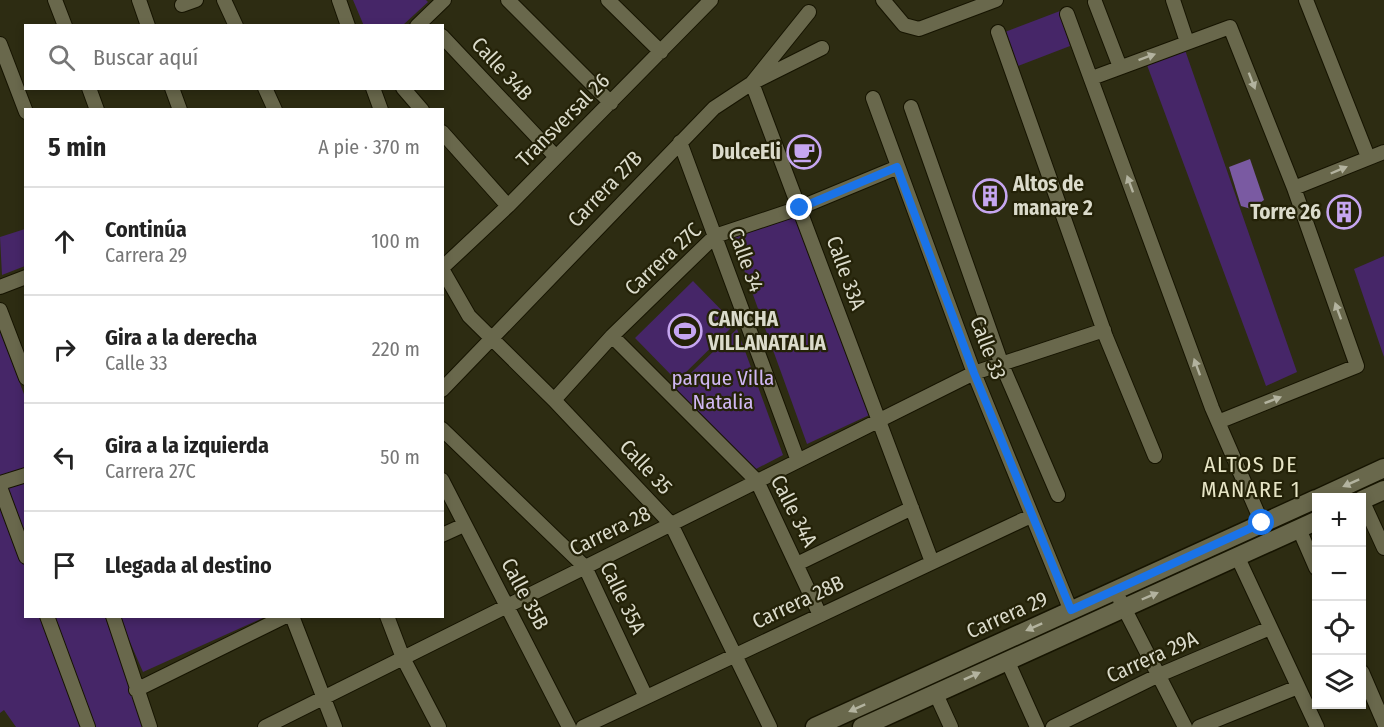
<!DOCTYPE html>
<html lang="es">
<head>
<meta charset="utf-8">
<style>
	:root { --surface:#fff; --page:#f2f2f2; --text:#222; --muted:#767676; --line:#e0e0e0 }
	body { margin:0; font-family:"Fira Sans Condensed",sans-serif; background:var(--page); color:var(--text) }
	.controls { position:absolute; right:18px; bottom:18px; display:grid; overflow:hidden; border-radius:0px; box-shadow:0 3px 9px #0003 }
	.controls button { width:54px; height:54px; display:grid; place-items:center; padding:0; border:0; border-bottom:2px solid var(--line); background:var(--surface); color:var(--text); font:30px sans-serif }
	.stop { position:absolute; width:18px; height:18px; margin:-14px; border:4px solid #1a73e8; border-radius:50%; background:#fff }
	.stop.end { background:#1a73e8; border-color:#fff; box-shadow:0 2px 6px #0008 }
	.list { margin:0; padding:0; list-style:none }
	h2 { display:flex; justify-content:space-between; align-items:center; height:78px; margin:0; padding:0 24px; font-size:26px }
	h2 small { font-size:20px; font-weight:400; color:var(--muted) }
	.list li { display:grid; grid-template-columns:39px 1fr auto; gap:18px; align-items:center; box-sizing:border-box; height:108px; padding:0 24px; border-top:2px solid var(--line) }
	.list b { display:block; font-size:22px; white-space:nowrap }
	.list p { margin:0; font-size:20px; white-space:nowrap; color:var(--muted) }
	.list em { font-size:20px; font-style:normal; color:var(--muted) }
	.icon { flex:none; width:33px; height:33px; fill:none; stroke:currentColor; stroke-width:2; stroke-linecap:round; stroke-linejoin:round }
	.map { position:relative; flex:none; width:1384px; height:727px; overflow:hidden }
	.search { position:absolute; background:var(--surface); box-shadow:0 3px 9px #0003; left:24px; top:24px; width:420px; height:66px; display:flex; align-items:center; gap:15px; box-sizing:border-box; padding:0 21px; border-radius:0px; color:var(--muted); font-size:22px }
	.panel { position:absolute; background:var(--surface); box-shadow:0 3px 9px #0003; left:24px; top:108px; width:420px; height:510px; border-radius:0px }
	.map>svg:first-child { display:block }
	.green { fill:#462668 }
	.water { fill:#7a5aa2 }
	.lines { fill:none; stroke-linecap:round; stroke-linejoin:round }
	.street-casing { stroke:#161400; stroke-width:16 }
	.secondary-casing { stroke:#161400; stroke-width:21 }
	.street { stroke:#69684c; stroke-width:14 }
	.secondary { stroke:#69684c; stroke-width:18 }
	.oneway { fill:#b3b39f }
	.route { stroke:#1a73e8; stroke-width:8 }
	.labels { text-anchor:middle; stroke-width:4.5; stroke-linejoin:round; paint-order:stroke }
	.street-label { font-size:21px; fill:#dbdbcb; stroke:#242208 }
	.poi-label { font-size:21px; font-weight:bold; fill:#dbdbcb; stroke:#242208; text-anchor:end }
	.park-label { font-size:21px; fill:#d0b7f3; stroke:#242208 }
	.neighbourhood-label { font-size:22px; letter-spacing:1.5px; fill:#e7e5c6; stroke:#242208 }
</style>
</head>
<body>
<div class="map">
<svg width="1384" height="727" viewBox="0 0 1384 727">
	<rect width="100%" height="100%" fill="#2d2c12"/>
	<path class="green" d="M353 0H426L428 2 403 25 364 26Z
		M1060 11 1070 46 1018 66 1005 32Z
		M1185 50 1297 372 1266 386 1147 65Z
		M797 208 880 410 807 444 731 234Z
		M25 229V266L2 275 0 237Z
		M1384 256V357L1354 269Z
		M693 281 735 324 677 381 635 338Z
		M737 329 783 455 756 469 673 390Z
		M0 330 25 397 26 616 105 617 146 727H16L4 710 0 713Z
		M119 617H265L143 672Z"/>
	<path class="water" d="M1250 159 1264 200 1251 209 1241 206 1229 167Z"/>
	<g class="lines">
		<g class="street-casing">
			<path id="street" d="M55 0 65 26
				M139 0 148 26
				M224 0 236 26
				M339 0 348 26
				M508 0 611 103
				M608 0 661 52
				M883 0 904 25 919 29 996 0
				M1173 0 1187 42
				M1306 0 1368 157
				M1095 2 1120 67
				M182 5 196 0
				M809 12 752 83 932 562
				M1067 14 1212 408 1262 523
				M417 26 444 0
				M998 32 1106 337 1155 456
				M442 36 556 157
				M0 44 26 112
				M1092 78 1230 27 1294 188 1357 366 1218 422
				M89 88 97 110
				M172 88 180 110
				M265 88 275 110
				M373 88 381 110
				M403 88 422 110
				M873 98 974 373 1071 611
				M911 107 1002 365 1058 495
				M442 132 508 206
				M680 142 798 461
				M1294 188 1384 152
				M442 268 508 206 711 0
				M442 269 469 316 554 400 671 524 770 727
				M0 287 26 277
				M0 310 26 378
				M612 336 757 481 820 615
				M442 390 714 108 752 83 822 48
				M554 400 612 336 715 236 799 208 898 167
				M442 429 585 567 646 697
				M442 480 569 727
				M0 483 26 475
				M0 487 26 557
				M1362 500 1384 548
				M1299 529 1316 568
				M442 535 464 525
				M1238 558 1317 727
				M797 564 912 508
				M1120 600 1185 727
				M47 616 88 727
				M113 616 150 727
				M292 616 335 727
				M387 616 403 658 439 727
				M1007 660 1037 727
				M1362 672 1384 723
				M136 690 286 616
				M935 692 951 727
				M265 727 974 373 1104 330
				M583 727 1031 516
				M1053 727 1159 675 1270 628
				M1199 727 1298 687"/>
		</g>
		<g class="secondary-casing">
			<path id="secondary" d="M1319 498 1384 468
				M1362 500 1384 490
				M815 727 1316 499
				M862 727 1316 521"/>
		</g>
		<use href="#street" class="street"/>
		<use href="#secondary" class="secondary"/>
	</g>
	<defs><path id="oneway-solid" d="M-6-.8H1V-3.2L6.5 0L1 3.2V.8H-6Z" transform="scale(1.5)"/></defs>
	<g class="oneway">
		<use href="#oneway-solid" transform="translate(1147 57) rotate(-20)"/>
		<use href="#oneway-solid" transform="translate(1252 81) rotate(69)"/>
		<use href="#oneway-solid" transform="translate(1339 170) rotate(-23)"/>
		<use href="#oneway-solid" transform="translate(1130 184) rotate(-110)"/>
		<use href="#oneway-solid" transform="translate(1338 311) rotate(-110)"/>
		<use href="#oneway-solid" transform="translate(1197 367) rotate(-110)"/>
		<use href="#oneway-solid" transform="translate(1273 400) rotate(-21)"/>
		<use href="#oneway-solid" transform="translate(1351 483) rotate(156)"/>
		<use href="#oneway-solid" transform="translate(1150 596) rotate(-23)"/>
		<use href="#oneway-solid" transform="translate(1034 627) rotate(156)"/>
		<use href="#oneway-solid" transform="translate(972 676) rotate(-24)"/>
		<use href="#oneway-solid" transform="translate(857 708) rotate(156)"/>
	</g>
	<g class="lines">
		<path class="route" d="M800 208 897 167 974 373 1071 610 1262 523"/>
	</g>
	<defs>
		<g id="cafe-ring" transform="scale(1.725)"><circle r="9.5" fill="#242208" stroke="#c6a6f0" stroke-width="1.5"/><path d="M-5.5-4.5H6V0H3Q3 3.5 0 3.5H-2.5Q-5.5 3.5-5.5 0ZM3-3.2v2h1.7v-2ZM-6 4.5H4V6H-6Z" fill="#c6a6f0"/></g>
		<g id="building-ring" transform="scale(1.725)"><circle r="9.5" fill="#242208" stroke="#c6a6f0" stroke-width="1.5"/><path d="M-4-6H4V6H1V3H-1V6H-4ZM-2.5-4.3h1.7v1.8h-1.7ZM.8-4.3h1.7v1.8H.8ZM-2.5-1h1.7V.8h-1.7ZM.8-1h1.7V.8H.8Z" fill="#c6a6f0"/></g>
		<g id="stadium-ring" transform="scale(1.725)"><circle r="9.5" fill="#242208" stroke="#c6a6f0" stroke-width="1.5"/><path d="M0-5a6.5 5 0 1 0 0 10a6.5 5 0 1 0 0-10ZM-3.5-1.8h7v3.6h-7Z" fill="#c6a6f0"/></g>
	</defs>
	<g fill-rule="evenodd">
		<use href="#cafe-ring" x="804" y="152"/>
		<use href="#building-ring" x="990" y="196"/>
		<use href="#building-ring" x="1344" y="212"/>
		<use href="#stadium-ring" x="685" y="331"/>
	</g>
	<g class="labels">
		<g class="street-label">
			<text transform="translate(502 69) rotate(47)" y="7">Calle 34B</text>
			<text transform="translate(563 120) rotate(-45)" y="7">Transversal 26</text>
			<text transform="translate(605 189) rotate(-46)" y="7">Carrera 27B</text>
			<text transform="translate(663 259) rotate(-43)" y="7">Carrera 27C</text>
			<text transform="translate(746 260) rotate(70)" y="7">Calle 34</text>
			<text transform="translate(846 273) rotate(70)" y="7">Calle 33A</text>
			<text transform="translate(988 348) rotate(69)" y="7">Calle 33</text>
			<text transform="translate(646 467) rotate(47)" y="7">Calle 35</text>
			<text transform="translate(794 511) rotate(63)" y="7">Calle 34A</text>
			<text transform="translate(610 531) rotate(-26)" y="7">Carrera 28</text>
			<text transform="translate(525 594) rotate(62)" y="7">Calle 35B</text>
			<text transform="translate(623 598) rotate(64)" y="7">Calle 35A</text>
			<text transform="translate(798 602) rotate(-25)" y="7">Carrera 28B</text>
			<text transform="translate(1007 615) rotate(-24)" y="7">Carrera 29</text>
			<text transform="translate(1152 657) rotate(-24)" y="7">Carrera 29A</text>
		</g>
		<g class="poi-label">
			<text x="781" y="159">DulceEli</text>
			<text x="1013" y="191" text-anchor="start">Altos de<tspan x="1013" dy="24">manare 2</tspan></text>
			<text x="1321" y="219">Torre 26</text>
			<text x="708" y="326" text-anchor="start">CANCHA<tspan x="708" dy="24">VILLANATALIA</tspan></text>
		</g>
		<g class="park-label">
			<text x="723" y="385">parque Villa<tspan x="723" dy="24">Natalia</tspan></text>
		</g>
		<g class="neighbourhood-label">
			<text x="1251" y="472">ALTOS DE<tspan x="1251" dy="25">MANARE 1</tspan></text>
		</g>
	</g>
</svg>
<div class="controls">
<button>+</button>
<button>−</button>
<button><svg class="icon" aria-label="locate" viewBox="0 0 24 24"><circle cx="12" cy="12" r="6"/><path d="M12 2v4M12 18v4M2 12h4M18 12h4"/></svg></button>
<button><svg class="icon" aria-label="layers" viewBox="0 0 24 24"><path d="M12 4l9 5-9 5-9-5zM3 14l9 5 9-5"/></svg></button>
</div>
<div class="stop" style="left:1262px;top:523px"></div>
<div class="stop end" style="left:800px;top:208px"></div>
<div class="search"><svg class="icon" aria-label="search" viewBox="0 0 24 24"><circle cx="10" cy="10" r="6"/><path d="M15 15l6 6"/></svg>Buscar aquí</div>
<section class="panel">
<h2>5 min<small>A pie · 370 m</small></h2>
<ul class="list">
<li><svg class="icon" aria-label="ahead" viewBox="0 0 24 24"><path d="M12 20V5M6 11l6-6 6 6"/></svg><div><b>Continúa</b><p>Carrera 29</p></div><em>100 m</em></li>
<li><svg class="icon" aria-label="right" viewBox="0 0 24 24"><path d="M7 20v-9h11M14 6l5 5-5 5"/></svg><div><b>Gira a la derecha</b><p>Calle 33</p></div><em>220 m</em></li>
<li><svg class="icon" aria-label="left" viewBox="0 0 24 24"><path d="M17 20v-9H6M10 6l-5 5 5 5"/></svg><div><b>Gira a la izquierda</b><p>Carrera 27C</p></div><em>50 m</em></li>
<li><svg class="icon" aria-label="arrive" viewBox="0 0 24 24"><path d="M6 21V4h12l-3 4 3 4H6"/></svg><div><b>Llegada al destino</b></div></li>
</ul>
</section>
</div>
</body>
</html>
